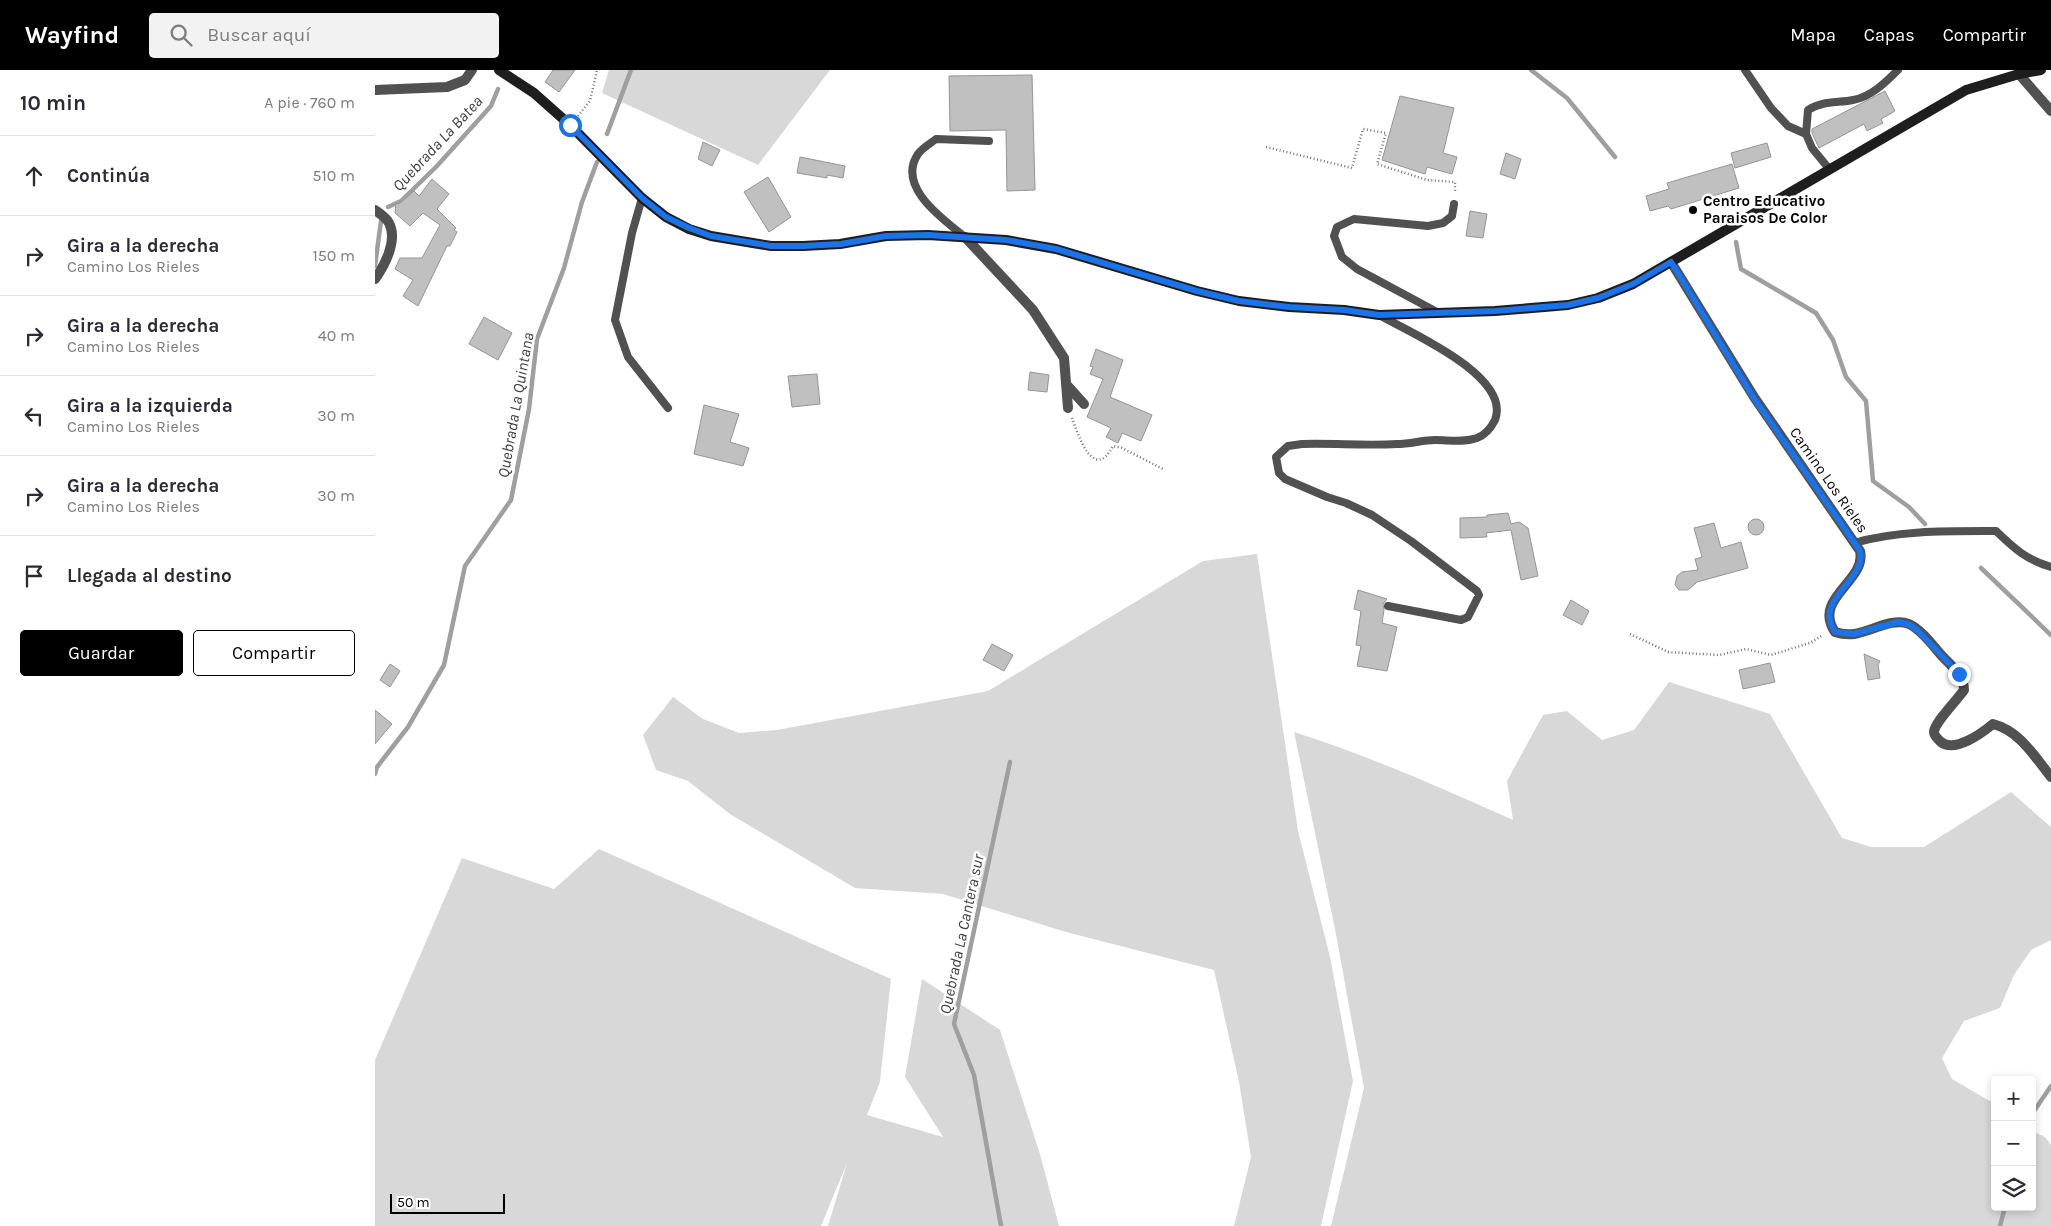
<!DOCTYPE html>
<html lang="es">
<head>
<meta charset="utf-8">
<style>
	:root { --surface:#fff; --page:#f2f2f3; --text:#2b2b33; --muted:#7c7c81; --line:#e1e1e2; --accent:#000 }
	body { margin:0; font-family:Karla,sans-serif; background:var(--page); color:var(--text) }
	.controls { position:absolute; right:15px; bottom:15px; display:grid; overflow:hidden; border-radius:5px; box-shadow:0 2px 8px #0003 }
	.controls button { width:45px; height:45px; display:grid; place-items:center; padding:0; border:0; border-bottom:1px solid var(--line); background:var(--surface); color:var(--text); font:25px sans-serif }
	.scale { position:absolute; left:15px; bottom:12px; width:115px; box-sizing:border-box; padding-left:5px; border:2px solid #000; border-top:0; font-size:14px; line-height:18px; white-space:nowrap; color:#000; -webkit-text-stroke:4px #fff; paint-order:stroke }
	.stop { position:absolute; width:15px; height:15px; margin:-11px; border:4px solid #1a73e8; border-radius:50%; background:#fff }
	.stop.end { background:#1a73e8; border-color:#fff; box-shadow:0 1px 5px #0008 }
	.list { margin:0; padding:0; list-style:none }
	h2 { display:flex; justify-content:space-between; align-items:center; height:65px; margin:0; padding:0 20px; font-size:21px }
	h2 small { font-size:16px; font-weight:400; color:var(--muted) }
	.list li { display:grid; grid-template-columns:32px 1fr auto; gap:15px; align-items:center; box-sizing:border-box; height:80px; padding:0 20px; border-top:1px solid var(--line) }
	.list b { display:block; font-size:19px; white-space:nowrap }
	.list p { margin:0; font-size:16px; white-space:nowrap; color:var(--muted) }
	.list em { font-size:16px; font-style:normal; color:var(--muted) }
	.actions { display:flex; gap:10px; padding:15px 20px }
	.actions a { flex:1; padding:11px 0; border:1px solid var(--accent); border-radius:5px; text-align:center; font-size:18px; color:var(--accent) }
	.actions .main { background:var(--accent); color:#fff }
	.icon { flex:none; width:28px; height:28px; fill:none; stroke:currentColor; stroke-width:2; stroke-linecap:round; stroke-linejoin:round }
	.map { position:relative; flex:none; width:1676px; height:1156px; overflow:hidden }
	header { display:flex; align-items:center; gap:30px; box-sizing:border-box; height:70px; padding:0 25px; background:var(--accent); color:#fff }
	header strong { font-size:24px }
	nav { display:flex; gap:28px; margin-inline-start:auto; font-size:18px }
	.search { width:350px; height:45px; background:var(--page); display:flex; align-items:center; gap:12px; box-sizing:border-box; padding:0 18px; border-radius:5px; color:var(--muted); font-size:19px }
	main { display:flex }
	aside { flex:1; background:var(--surface) }
	.map>svg:first-child { display:block }
	.green { fill:#d8d8d8 }
	.lines { fill:none; stroke-linecap:round; stroke-linejoin:round }
	.stream { stroke:#9f9f9f; stroke-width:4.5 }
	.building { fill:#c0c0c0; stroke:#959595 }
	.path { stroke:#737373; stroke-width:2.5; stroke-dasharray:1 2.5; stroke-linecap:butt }
	.service { stroke:#515151; stroke-width:8 }
	.minor { stroke:#515151; stroke-width:10 }
	.secondary { stroke:#1e1e1e; stroke-width:10 }
	.route { stroke:#1a73e8; stroke-width:6 }
	.poi-dot { fill:#000; stroke:#fff; stroke-width:2 }
	.labels { text-anchor:middle; stroke-width:5; stroke-linejoin:round; paint-order:stroke }
	.poi-label { font-size:15px; font-weight:bold; fill:#000; stroke:#fff; text-anchor:start }
	.street-label { font-size:15px; fill:#000; stroke:#fff }
	.water-label { font-size:16px; font-style:italic; fill:#404040; stroke:#fff }
</style>
</head>
<body>
<header>
<strong>Wayfind</strong>
<div class="search"><svg class="icon" aria-label="search" viewBox="0 0 24 24"><circle cx="10" cy="10" r="6"/><path d="M15 15l6 6"/></svg>Buscar aquí</div>
<nav><a>Mapa</a><a>Capas</a><a>Compartir</a></nav>
</header>
<main>
<aside>
<h2>10 min<small>A pie · 760 m</small></h2>
<ul class="list">
<li><svg class="icon" aria-label="ahead" viewBox="0 0 24 24"><path d="M12 20V5M6 11l6-6 6 6"/></svg><div><b>Continúa</b></div><em>510 m</em></li>
<li><svg class="icon" aria-label="right" viewBox="0 0 24 24"><path d="M7 20v-9h11M14 6l5 5-5 5"/></svg><div><b>Gira a la derecha</b><p>Camino Los Rieles</p></div><em>150 m</em></li>
<li><svg class="icon" aria-label="right" viewBox="0 0 24 24"><path d="M7 20v-9h11M14 6l5 5-5 5"/></svg><div><b>Gira a la derecha</b><p>Camino Los Rieles</p></div><em>40 m</em></li>
<li><svg class="icon" aria-label="left" viewBox="0 0 24 24"><path d="M17 20v-9H6M10 6l-5 5 5 5"/></svg><div><b>Gira a la izquierda</b><p>Camino Los Rieles</p></div><em>30 m</em></li>
<li><svg class="icon" aria-label="right" viewBox="0 0 24 24"><path d="M7 20v-9h11M14 6l5 5-5 5"/></svg><div><b>Gira a la derecha</b><p>Camino Los Rieles</p></div><em>30 m</em></li>
<li><svg class="icon" aria-label="arrive" viewBox="0 0 24 24"><path d="M6 21V4h12l-3 4 3 4H6"/></svg><div><b>Llegada al destino</b></div></li>
</ul>
<div class="actions"><a class="main">Guardar</a><a>Compartir</a></div>
</aside>
<div class="map">
<svg width="1676" height="1156" viewBox="0 0 1676 1156">
	<rect width="100%" height="100%" fill="#fff"/>
	<path class="green" d="M234 0H455L383 95 227 23Z
		M882 484 923 761 955 887 978 1011 946 1156H859L876 1087 864 1012 839 900 691 862 568 824 480 818 355 744 313 711 281 700 268 665 298 627 328 649 364 663 402 660 613 621 828 491Z
		M1294 612 1395 644 1467 768 1496 777H1549L1636 722 1676 757V870L1656 880 1639 905 1625 938 1589 951 1567 988 1577 1009 1620 1034V1137H1657V1061L1670 1067 1676 1075V1156H956L989 1018 960 859 919 662C995 686 1066 718 1138 750L1132 711 1168 645 1192 641 1227 670 1259 660Z
		M224 779 516 909 505 1012 492 1045 568 1067 530 1007 547 909 625 960 665 1084 684 1156H453L472 1093 446 1156H0V990L87 788 179 819Z"/>
	<g class="lines">
		<path class="stream" d="M1156 0 1192 28 1240 87
			M232 64 256 0
			M13 137 26 131 61 97 116 36 123 19
			M1361 172 1366 199 1441 243 1458 270 1471 307 1491 331 1498 411 1534 437 1550 454
			M0 196 6 151
			M1606 498 1676 565
			M0 704 2 697 33 657 69 595 90 496 136 430 154 339 162 269 189 198 207 132 222 92
			M1657 1044 1676 1016
			M626 1156 599 1005 579 954 635 692
			M1625 1156 1630 1137"/>
	</g>
	<path class="building" d="M178 0H200L184 22 170 12Z
		M657 5 660 120 632 121 631 60 575 61 574 6Z
		M1510 21 1520 41 1506 49 1508 53 1492 61 1489 54 1444 78 1437 63V59Z
		M1025 26 1079 38 1068 83 1082 87 1077 104 1052 97 1050 104 1007 90Z
		M328 72 345 80 337 96 323 89Z
		M1392 73 1396 87 1360 98 1356 83Z
		M1131 83 1146 89 1140 109 1125 104Z
		M425 87 470 96 468 108 452 105V108L422 103Z
		M1357 94 1364 118 1296 139 1293 136 1275 141 1271 126 1294 119 1292 113Z
		M393 107 416 147 394 162 369 122Z
		M57 109 74 124 62 139 81 158 79 160 82 162 75 176H72L43 236 28 226 38 210 20 199 25 188H47L65 155 48 143 35 156 20 143 21 133 24 134 39 121 44 126Z
		M1095 141 1112 144 1108 168 1091 166Z
		M109 247 137 263 123 290 94 274Z
		M721 279 748 290 735 327 777 345 766 371 747 363 743 373 731 367 736 358 712 347 728 309 715 304 718 297 715 296Z
		M655 302 674 305 672 322 653 320Z
		M442 304 445 334 417 337 413 306Z
		M329 335 364 344 355 372 374 378 368 396 319 384Z
		M1133 443 1136 454 1144 452 1153 458 1163 506 1146 510 1136 460 1111 463 1112 467 1085 468V448L1112 447V445Z
		M1373 457a8 8 0 1 1 16 0a8 8 0 1 1-16 0Z
		M1339 453 1346 478 1366 472 1373 498 1322 512 1313 520H1304L1300 515 1302 506 1307 502 1323 500 1320 489 1327 487 1319 458Z
		M983 520 1012 529 1008 534 1009 540 1007 553 1022 557 1012 601 982 596 986 576 981 575 986 541 979 539Z
		M1196 530 1214 541 1207 555 1188 545Z
		M617 574 638 585 629 601 608 590Z
		M1489 584 1505 591 1503 595 1505 608 1493 610Z
		M1395 593 1400 612 1368 619 1364 600Z
		M15 594 25 601 15 617 5 610Z
		M0 640 17 654 0 674Z"/>
	<g class="lines">
		<path class="path" d="M203 46 215 31 222 0
			M891 77 977 98 988 59 1011 63 1002 94 1052 110 1080 112V123
			M697 348C703 365 719 413 738 376L747 378 788 399
			M1255 564 1293 582 1344 585 1371 579 1396 585 1435 573 1448 565"/>
		<path class="service" d="M1370 0 1396 38 1413 56 1431 64 1437 78 1455 100
			M1431 64 1433 40C1446 31 1463 33 1478 30 1496 27 1511 12 1523 0
			M267 128 257 163 240 250 253 287 293 338
			M590 167C568 149 521 117 543 84 547 78 556 73 561 69L614 71
			M1062 242 982 199 967 187 959 166 962 157 979 149 1053 156 1068 153 1077 146 1079 134
			M1004 245C1034 262 1137 306 1120 350 1116 358 1110 365 1102 368 1088 373 1074 370 1060 370 1048 370 1035 374 1022 374 991 376 959 373 927 374L913 376 901 387 904 403 910 409 952 427 971 433 997 445 1036 471 1102 521 1104 525 1093 547 1086 550 1013 536
			M1479 473C1522 460 1576 461 1621 461 1640 479 1650 489 1676 497"/>
		<path class="minor" d="M1644 4 1676 41
			M0 20 72 17 90 10 97 0
			M0 140C4 143 12 148 14 153 23 170 10 195 0 209
			M590 167 658 240 689 288 693 338
			M1296 192 1379 327 1485 481C1492 511 1437 528 1460 562 1466 564 1472 565 1479 564 1495 562 1518 547 1534 554 1547 560 1558 576 1567 586 1577 596 1589 606 1589 620 1583 629 1559 653 1559 662 1559 666 1563 669 1566 672 1580 683 1607 663 1618 654 1645 661 1659 686 1676 707
			M691 314 709 334"/>
		<path class="secondary" d="M124 0 159 23 195 55 267 128 291 147 314 159 336 166 396 176H428L465 174 511 166 553 165 631 170 681 179 822 221 864 231 914 237 969 240 1004 245 1120 241 1193 235 1223 228 1258 214 1591 20 1644 4 1666 0"/>
	</g>
	<g class="lines">
		<path class="route" d="M195 55 267 128 291 147 314 158 336 166 396 176H428L466 174 511 166 553 165 631 170 681 179 822 221 864 231 914 237 969 240 1004 245 1120 241 1193 235 1223 228 1258 214 1296 192 1378 327 1485 481C1492 511 1437 529 1460 562L1479 564 1523 552 1533 554 1542 560 1584 604"/>
	</g>
	<circle class="poi-dot" cx="1318" cy="140" r="5"/>
	<g class="labels">
		<g class="poi-label">
			<text x="1328" y="136">Centro Educativo<tspan x="1328" dy="17">Paraisos De Color</tspan></text>
		</g>
		<g class="street-label">
			<text transform="translate(1454 410) rotate(55)" y="5">Camino Los Rieles</text>
		</g>
		<g class="water-label">
			<text transform="translate(62 73) rotate(-47)" y="6">Quebrada La Batea</text>
			<text transform="translate(140 335) rotate(-80)" y="6">Quebrada La Quintana</text>
			<text transform="translate(586 864) rotate(-78)" y="6">Quebrada La Cantera sur</text>
		</g>
	</g>
</svg>
<div class="controls">
<button>+</button>
<button>−</button>
<button><svg class="icon" aria-label="layers" viewBox="0 0 24 24"><path d="M12 4l9 5-9 5-9-5zM3 14l9 5 9-5"/></svg></button>
</div>
<div class="scale">50 m</div>
<div class="stop" style="left:195px;top:55px"></div>
<div class="stop end" style="left:1584px;top:604px"></div>
</div>
</main>
</body>
</html>
